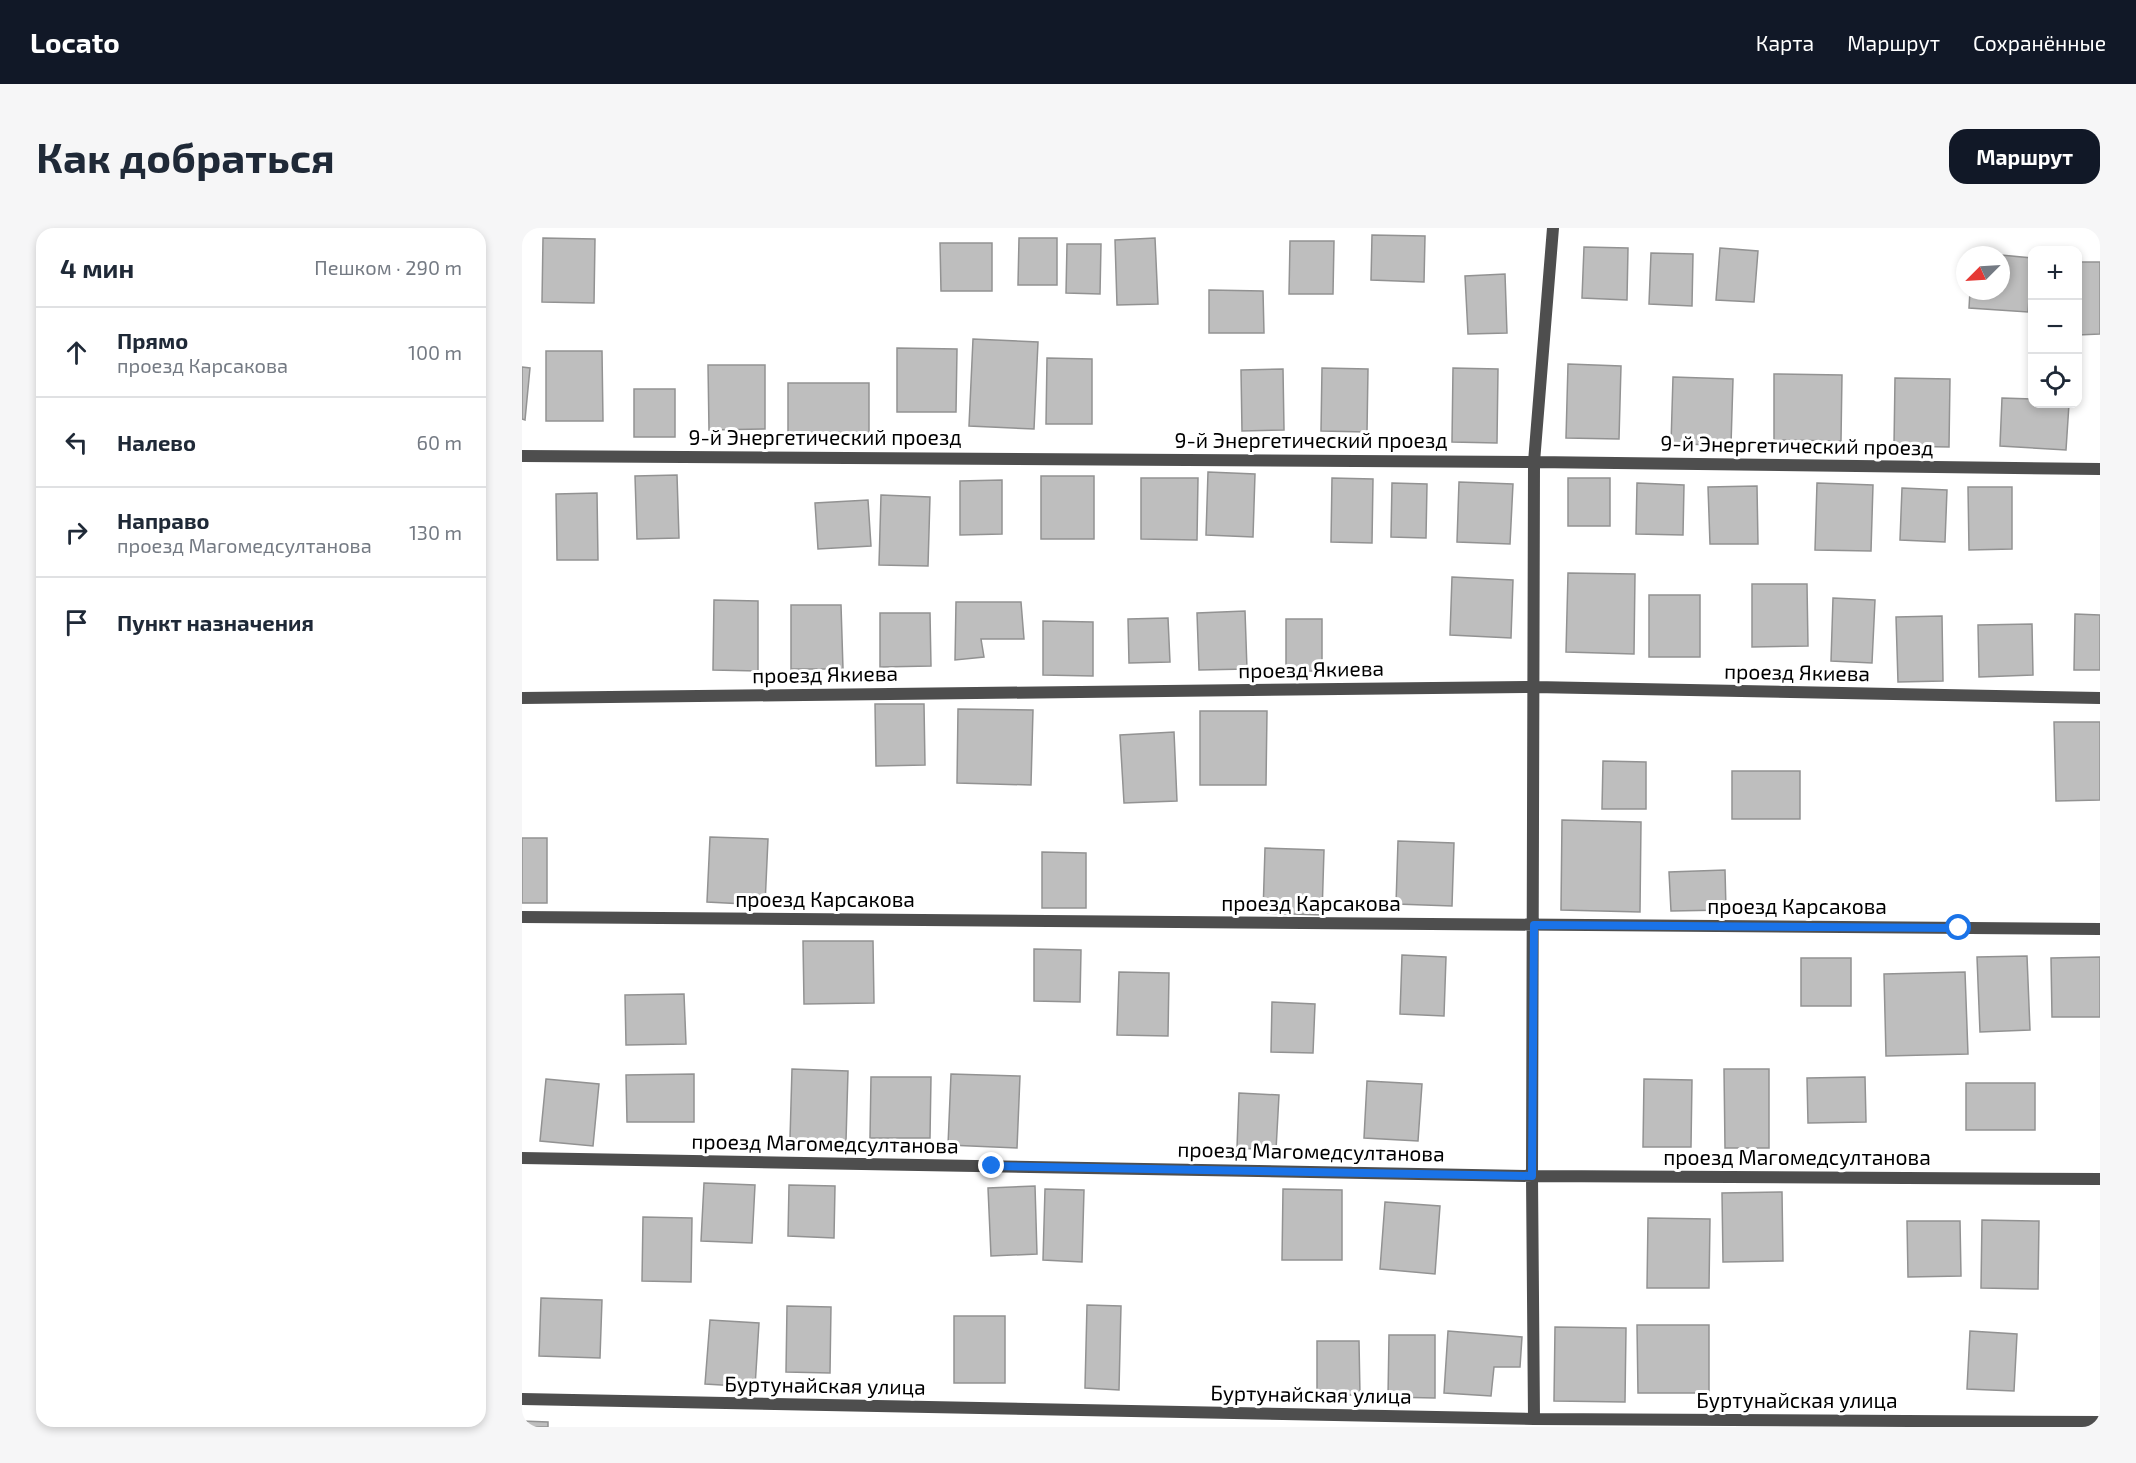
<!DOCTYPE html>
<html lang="ru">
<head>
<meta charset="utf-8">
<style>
	:root { --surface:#fff; --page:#f6f6f7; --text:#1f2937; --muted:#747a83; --line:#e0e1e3; --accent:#111827 }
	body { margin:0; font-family:"Exo 2",sans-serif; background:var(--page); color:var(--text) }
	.controls { position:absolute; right:18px; top:18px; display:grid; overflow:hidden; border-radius:12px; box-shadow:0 3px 9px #0003 }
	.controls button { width:54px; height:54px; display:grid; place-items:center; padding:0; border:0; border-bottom:2px solid var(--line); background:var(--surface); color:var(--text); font:30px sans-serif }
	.compass { position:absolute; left:1434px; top:18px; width:54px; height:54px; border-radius:50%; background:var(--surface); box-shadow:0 3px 9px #0003; rotate:246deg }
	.stop { position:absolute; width:18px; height:18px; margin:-14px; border:4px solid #1a73e8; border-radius:50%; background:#fff }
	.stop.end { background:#1a73e8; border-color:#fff; box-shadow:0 2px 6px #0008 }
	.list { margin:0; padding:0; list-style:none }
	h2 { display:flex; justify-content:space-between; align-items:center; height:78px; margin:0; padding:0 24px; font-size:26px }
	h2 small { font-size:20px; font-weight:400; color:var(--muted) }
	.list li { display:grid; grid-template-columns:39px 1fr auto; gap:18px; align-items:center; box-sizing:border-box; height:90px; padding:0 24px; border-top:2px solid var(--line) }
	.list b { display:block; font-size:22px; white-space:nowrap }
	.list p { margin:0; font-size:20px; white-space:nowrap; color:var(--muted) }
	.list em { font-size:20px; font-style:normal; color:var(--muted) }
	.icon { flex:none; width:33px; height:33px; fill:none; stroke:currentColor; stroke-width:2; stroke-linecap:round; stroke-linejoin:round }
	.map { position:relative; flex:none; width:1578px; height:1199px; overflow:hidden; border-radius:18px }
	header { display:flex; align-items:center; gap:36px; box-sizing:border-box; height:84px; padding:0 30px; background:var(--accent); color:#fff }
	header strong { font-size:28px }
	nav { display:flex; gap:33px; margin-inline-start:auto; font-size:21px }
	.intro { display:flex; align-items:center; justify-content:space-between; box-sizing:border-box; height:144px; padding:0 36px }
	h1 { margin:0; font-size:42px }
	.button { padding:15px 27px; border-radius:18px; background:var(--accent); color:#fff; font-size:21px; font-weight:700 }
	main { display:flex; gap:36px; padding:0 36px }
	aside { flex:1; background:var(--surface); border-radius:18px; box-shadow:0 3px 9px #0003 }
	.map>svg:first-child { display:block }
	.building { fill:#bebebe; stroke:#929292; stroke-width:1.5 }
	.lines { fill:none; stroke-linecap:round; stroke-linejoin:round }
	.street { stroke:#4e4e4e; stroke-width:12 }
	.route { stroke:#1a73e8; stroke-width:8 }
	.labels { text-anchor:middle; stroke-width:6; stroke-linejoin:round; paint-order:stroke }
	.street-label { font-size:21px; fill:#000; stroke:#fff }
</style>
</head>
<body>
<header>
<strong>Locato</strong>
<nav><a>Карта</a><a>Маршрут</a><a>Сохранённые</a></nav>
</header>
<div class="intro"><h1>Как добраться</h1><a class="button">Маршрут</a></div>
<main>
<aside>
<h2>4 мин<small>Пешком · 290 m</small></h2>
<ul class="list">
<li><svg class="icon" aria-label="ahead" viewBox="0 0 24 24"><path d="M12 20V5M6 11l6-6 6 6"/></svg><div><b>Прямо</b><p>проезд Карсакова</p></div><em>100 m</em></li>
<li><svg class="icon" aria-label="left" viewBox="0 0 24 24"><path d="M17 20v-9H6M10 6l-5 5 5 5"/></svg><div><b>Налево</b></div><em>60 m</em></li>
<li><svg class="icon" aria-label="right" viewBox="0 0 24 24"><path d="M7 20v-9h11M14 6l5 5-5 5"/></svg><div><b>Направо</b><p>проезд Магомедсултанова</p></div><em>130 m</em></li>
<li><svg class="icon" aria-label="arrive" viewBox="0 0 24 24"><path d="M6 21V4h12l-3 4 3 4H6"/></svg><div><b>Пункт назначения</b></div></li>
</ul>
</aside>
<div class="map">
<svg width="1578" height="1199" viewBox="0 0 1578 1199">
	<rect width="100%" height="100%" fill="#fff"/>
	<path class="building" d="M850 7 903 8 902 54 849 52Z
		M21 10 73 11 72 75 20 74Z
		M497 10H535V57H496Z
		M633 10 636 76 595 77 593 12Z
		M768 13H812L811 66H767Z
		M418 15H470V63H419Z
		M545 16H579L578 66 544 65Z
		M1062 19 1106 20 1105 72 1060 70Z
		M1198 20 1236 23 1232 74 1194 72Z
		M1129 25 1171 26 1170 78 1127 76Z
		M1479 27 1510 30 1506 84 1447 80 1448 63H1479Z
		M1556 34H1578V106L1556 107Z
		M983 46 985 105 946 106 943 48Z
		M687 62 741 63 742 105H687Z
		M451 111 516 114 512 201 447 198Z
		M375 120 435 121 434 184H375Z
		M24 123H80L81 193H24Z
		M525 130 570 131V196H524Z
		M1046 136 1099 138 1097 211 1044 210Z
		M186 137H243V201L187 202Z
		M0 139 8 140 3 192 0 191Z
		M800 140 846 141 845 204 799 203Z
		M931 140 976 141 975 215 930 214Z
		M761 141 762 202 720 203 719 142Z
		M1252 146 1320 147 1319 213 1252 212Z
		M1151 149 1211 151 1209 217 1149 216Z
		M1373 150 1428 151 1427 219 1372 218Z
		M266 155H347V207H266Z
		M112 161H153V209H112Z
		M1480 170 1510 171V176H1547L1544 222 1478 218Z
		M686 244 733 246 731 309 684 307Z
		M155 247 157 310 115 311 113 248Z
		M519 248H572V311H519Z
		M619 250H676L675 312 619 311Z
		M810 250 851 251 850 315 809 314Z
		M1046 250H1088V298H1046Z
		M480 252V306L438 307V253Z
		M937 254 991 256 988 316 935 314Z
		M870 255 905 256 904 310 869 309Z
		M1115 255 1162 257 1161 307 1114 306Z
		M1295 255 1351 257 1349 323 1293 322Z
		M1235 258 1236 316H1188L1186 259Z
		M1446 259H1490V321L1447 322Z
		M1380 260 1425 262 1423 314 1378 312Z
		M75 265 76 332H35L34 266Z
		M359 267 408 269 406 338 357 337Z
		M346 272 349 318 296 321 293 275Z
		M1046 345 1113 346 1112 426 1044 424Z
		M930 349 991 352 989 410 928 407Z
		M1230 356H1285L1286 418 1230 419Z
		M1127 367H1178V429H1127Z
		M1311 370 1353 372 1350 435 1309 433Z
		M192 372 236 373V443L191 442Z
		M434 374H499L502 411H459L462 429 433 432Z
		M269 377H319L321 441H269Z
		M723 383 725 441 677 442 675 385Z
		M358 385H408L409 438 358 439Z
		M1553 386 1578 387V442H1552Z
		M1420 388 1421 453 1376 454 1374 389Z
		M646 390 648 434 607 435 606 391Z
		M764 391H800V443H764Z
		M521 393 571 394V448L521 447Z
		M1510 396 1511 447 1457 449 1456 397Z
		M353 476H402L403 537 354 538Z
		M436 481 511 482 509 557 435 555Z
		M678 483H745L744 557H678Z
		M1532 494H1578V572L1534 573Z
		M652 504 655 573 602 575 598 507Z
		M1081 533 1124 534V581H1080Z
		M1210 543H1278V591H1210Z
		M1040 592 1119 594 1118 684 1039 682Z
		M188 609 246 611 243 677 185 674Z
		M0 610H25V675H0Z
		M876 613 932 615 930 678 874 676Z
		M743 620 802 622 800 687 741 685Z
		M520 624 564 625V680H520Z
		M1203 642 1204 682 1149 683 1147 644Z
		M281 713H351L352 775 282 776Z
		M512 721 559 722 558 774 512 773Z
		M880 727 924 729 922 788 878 786Z
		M1505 728 1508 802 1458 804 1455 729Z
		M1578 729V789H1530L1529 730Z
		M1279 730H1329V778H1279Z
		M597 744 647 745 646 808 595 807Z
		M1443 744 1446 826 1364 828 1362 746Z
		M162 766 164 816 104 817 103 767Z
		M750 774 793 776 791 825 749 824Z
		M270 841 326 843 324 913 268 911Z
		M1202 841H1247V920H1203Z
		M172 846V894H105L104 847Z
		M429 846 498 848 495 920 426 917Z
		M349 849H409L408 910H348Z
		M1343 849 1344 894 1286 895 1285 850Z
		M24 851 77 856 71 918 18 913Z
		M1122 851 1170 852 1169 919H1121Z
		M845 853 900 856 896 913 842 910Z
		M1444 855H1513V902H1444Z
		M717 865 757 867 754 922 715 920Z
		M182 955 233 957 230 1015 179 1013Z
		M267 957 313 958 312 1010 266 1008Z
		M513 958 515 1026 469 1028 466 960Z
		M523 961 562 962 560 1034 521 1032Z
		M761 961 820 962V1032H760Z
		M1260 964 1261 1033 1201 1034 1200 965Z
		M863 974 918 978 913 1046 858 1041Z
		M121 989 170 990 169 1054 120 1053Z
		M1126 990 1188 991 1187 1060H1125Z
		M1460 992 1517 993 1516 1061 1459 1060Z
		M1385 993H1438L1439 1048 1386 1049Z
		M19 1070 80 1072 78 1130 17 1128Z
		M565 1077 599 1078 597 1162 563 1160Z
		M265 1078 309 1079 308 1145 264 1144Z
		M432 1088H483V1155H432Z
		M188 1092 237 1095 233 1159 183 1156Z
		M1115 1097H1187V1165H1116Z
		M1033 1099 1104 1100 1103 1174 1032 1173Z
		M926 1103 1000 1109 998 1139H972L969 1168 922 1165Z
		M1448 1103 1495 1106 1492 1163 1445 1161Z
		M867 1107H913V1170L866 1169Z
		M795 1113H837L838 1167H795Z
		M0 1193 26 1194V1199H0Z"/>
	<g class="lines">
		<path class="street" d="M0 228 1012 234 1578 241
			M0 470 1012 459 1578 470
			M0 689 1578 701
			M0 930 1010 948 1578 951
			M0 1171 1012 1191 1578 1194
			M1012 1191 1010 948 1012 234 1031 0"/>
	</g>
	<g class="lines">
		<path class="route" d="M470 938 1010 948 1012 697 1437 700"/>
	</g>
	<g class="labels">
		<g class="street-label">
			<text x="303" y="217">9-й Энергетический проезд</text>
			<text x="789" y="220">9-й Энергетический проезд</text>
			<text transform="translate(1275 218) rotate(1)" y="7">9-й Энергетический проезд</text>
			<text transform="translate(789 442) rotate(-1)" y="7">проезд Якиева</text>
			<text transform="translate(1275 445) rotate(1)" y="7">проезд Якиева</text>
			<text transform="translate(303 447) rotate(-1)" y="7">проезд Якиева</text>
			<text x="303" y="679">проезд Карсакова</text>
			<text x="789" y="683">проезд Карсакова</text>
			<text x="1275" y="686">проезд Карсакова</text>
			<text transform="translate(303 916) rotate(1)" y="7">проезд Магомедсултанова</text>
			<text transform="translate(789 924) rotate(1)" y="7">проезд Магомедсултанова</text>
			<text x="1275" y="937">проезд Магомедсултанова</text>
			<text transform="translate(303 1158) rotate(1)" y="7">Буртунайская улица</text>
			<text transform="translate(789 1167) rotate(1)" y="7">Буртунайская улица</text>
			<text x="1275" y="1180">Буртунайская улица</text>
		</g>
	</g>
</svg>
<div class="controls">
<button>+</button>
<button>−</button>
<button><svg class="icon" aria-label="locate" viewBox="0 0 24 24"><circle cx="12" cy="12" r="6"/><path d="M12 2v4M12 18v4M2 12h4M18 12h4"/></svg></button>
</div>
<svg class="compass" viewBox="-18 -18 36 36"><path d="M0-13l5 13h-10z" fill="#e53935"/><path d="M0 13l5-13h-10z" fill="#747a83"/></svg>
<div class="stop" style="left:1437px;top:700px"></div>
<div class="stop end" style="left:470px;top:938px"></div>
</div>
</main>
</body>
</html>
